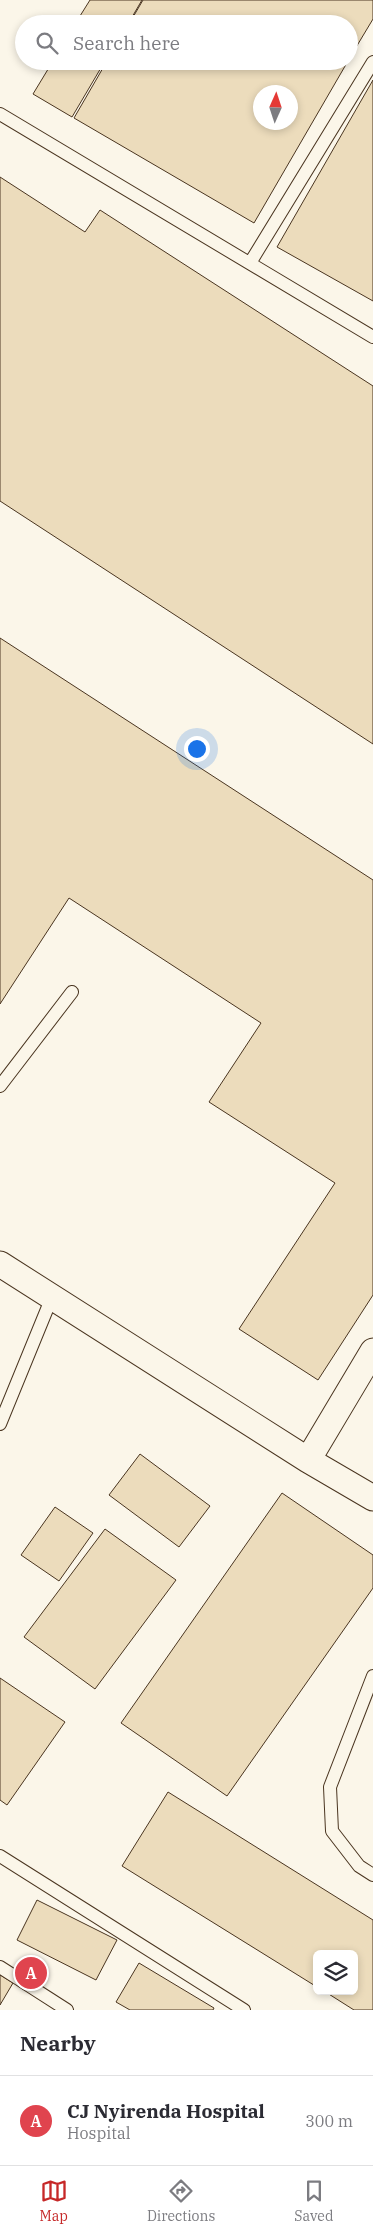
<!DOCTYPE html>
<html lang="en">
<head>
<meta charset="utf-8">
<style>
	:root { --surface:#fff; --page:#f2f2f3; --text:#2b2b33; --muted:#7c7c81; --line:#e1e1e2; --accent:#c62828 }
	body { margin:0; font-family:"IBM Plex Serif",serif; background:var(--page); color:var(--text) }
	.controls { position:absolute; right:15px; bottom:15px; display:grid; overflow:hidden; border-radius:8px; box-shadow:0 2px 8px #0003 }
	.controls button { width:45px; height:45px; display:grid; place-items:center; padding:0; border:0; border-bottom:1px solid var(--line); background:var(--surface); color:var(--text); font:25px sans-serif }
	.compass { position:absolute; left:253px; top:85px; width:45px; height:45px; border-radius:50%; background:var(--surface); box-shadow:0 2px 8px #0003; rotate:3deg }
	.you { position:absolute; left:196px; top:748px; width:18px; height:18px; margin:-12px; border:4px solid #fff; border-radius:50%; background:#1a73e8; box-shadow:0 0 0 8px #1a73e833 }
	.badge { display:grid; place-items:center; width:32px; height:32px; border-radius:50%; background:var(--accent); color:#fff; font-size:16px; font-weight:700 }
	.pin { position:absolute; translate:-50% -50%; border:2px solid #fff; box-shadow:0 1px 5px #0006 }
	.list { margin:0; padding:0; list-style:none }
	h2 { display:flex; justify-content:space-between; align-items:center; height:65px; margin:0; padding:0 20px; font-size:21px }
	h2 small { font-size:16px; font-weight:400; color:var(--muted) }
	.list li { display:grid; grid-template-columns:32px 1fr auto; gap:15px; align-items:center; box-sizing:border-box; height:90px; padding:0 20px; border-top:1px solid var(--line) }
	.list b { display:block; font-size:19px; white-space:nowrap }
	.list p { margin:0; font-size:16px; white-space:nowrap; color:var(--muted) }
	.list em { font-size:16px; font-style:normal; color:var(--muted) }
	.icon { flex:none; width:28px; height:28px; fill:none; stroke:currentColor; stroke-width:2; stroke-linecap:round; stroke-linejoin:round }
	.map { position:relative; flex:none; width:373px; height:2010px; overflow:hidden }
	.search { position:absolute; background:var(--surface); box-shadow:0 2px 8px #0003; left:15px; right:15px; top:15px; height:55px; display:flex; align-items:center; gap:12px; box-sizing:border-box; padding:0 18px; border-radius:28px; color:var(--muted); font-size:19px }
	.sheet { height:155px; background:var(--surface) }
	nav { display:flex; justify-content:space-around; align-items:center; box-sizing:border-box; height:70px; border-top:1px solid var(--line); background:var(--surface); font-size:14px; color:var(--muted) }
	nav a { display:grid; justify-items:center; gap:2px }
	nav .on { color:var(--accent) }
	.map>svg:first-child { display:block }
	.building { fill:#ecdcbc; stroke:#4a3520; fill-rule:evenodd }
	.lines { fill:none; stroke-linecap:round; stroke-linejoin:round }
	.lane-casing { stroke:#4a3520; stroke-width:14 }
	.street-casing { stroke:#4a3520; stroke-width:27 }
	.lane { stroke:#fbf6e9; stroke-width:12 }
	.street { stroke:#fbf6e9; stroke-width:25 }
</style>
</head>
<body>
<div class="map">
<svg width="373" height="2010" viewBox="0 0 373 2010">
	<rect width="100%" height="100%" fill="#fbf6e9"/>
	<path class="building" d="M90 0H142L128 24H75Z
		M143 0H373V19L349 59V24H129Z
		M53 61H105L72 117 33 94Z
		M107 61H348L254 223 74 118ZM260 92H290V122H260Z
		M373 80V301L277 247Z
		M0 177 85 232 100 210 373 386V744L0 501Z
		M0 638 373 880V1295L318 1380 239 1329 335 1183 209 1102 261 1023 69 898 0 1004Z
		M140 1454 210 1506 179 1547 109 1495Z
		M282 1493 373 1555V1588L227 1796 121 1723Z
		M55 1507 93 1533 59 1581 21 1555Z
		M105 1529 176 1580 95 1689 24 1637Z
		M0 1678 65 1722 7 1805 0 1800Z
		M168 1792 373 1920V2010H354L324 1991H354V1954H317V1987L122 1866Z
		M37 1900 117 1940 96 1980 17 1940Z
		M139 1963 214 2008 213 2010H130L116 2002Z
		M0 1975 13 1983 0 2005Z"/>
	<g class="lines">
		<g class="lane-casing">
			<path id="lane" d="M0 114 373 337
				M250 263 373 62
				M0 1086 72 992
				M0 1424 52 1297
				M373 1676 330 1787 332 1831 359 1866 373 1875
				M0 1856 244 2010
				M0 1967 67 2010"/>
		</g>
		<g class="street-casing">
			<path id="street" d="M0 1264 308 1460 373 1498
				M308 1460 373 1351"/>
		</g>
		<use href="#lane" class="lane"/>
		<use href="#street" class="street"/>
	</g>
</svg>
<div class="controls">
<button><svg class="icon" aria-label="layers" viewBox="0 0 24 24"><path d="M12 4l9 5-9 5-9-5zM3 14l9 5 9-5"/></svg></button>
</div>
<svg class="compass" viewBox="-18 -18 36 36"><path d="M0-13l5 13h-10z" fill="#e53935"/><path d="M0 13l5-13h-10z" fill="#7c7c81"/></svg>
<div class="you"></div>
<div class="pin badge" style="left:31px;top:1973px;background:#e0444e">A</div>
<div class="search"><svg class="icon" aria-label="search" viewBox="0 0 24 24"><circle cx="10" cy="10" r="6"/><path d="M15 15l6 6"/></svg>Search here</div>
</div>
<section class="sheet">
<h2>Nearby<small></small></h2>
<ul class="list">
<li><span class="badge" style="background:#e0444e">A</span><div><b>CJ Nyirenda Hospital</b><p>Hospital</p></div><em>300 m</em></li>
</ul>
</section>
<nav>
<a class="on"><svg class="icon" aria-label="map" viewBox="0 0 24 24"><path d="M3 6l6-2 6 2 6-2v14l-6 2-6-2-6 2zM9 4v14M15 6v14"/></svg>Map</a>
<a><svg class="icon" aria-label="directions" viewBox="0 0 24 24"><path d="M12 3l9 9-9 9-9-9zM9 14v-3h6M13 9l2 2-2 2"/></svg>Directions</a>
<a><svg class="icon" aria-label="saved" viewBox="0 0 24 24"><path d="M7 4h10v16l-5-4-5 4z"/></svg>Saved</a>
</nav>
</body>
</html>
